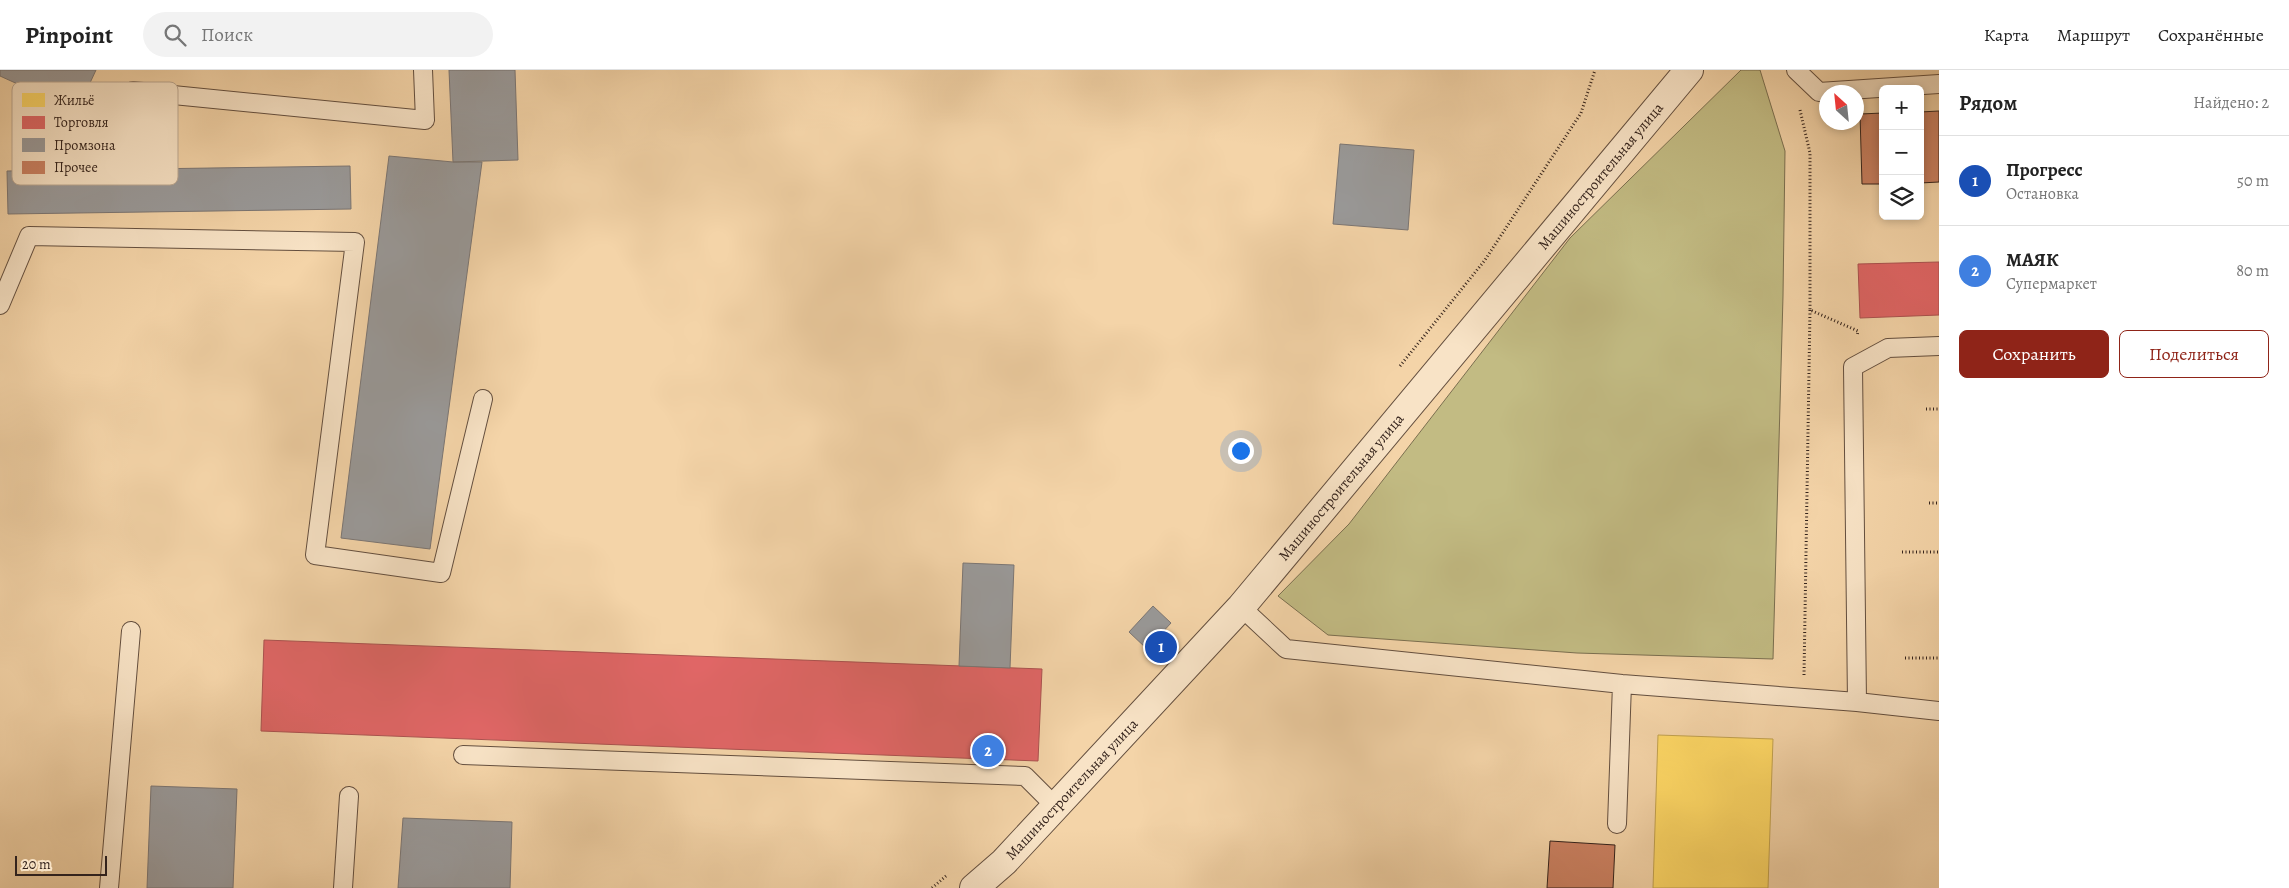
<!DOCTYPE html>
<html lang="ru">
<head>
<meta charset="utf-8">
<style>
	:root { --surface:#fff; --page:#f2f2f2; --text:#222; --muted:#767676; --line:#e0e0e0; --accent:#8f2418 }
	body { margin:0; font-family:Alegreya,serif; background:var(--page); color:var(--text) }
	.controls { position:absolute; right:15px; top:15px; display:grid; overflow:hidden; border-radius:8px; box-shadow:0 2px 8px #0003 }
	.controls button { width:45px; height:45px; display:grid; place-items:center; padding:0; border:0; border-bottom:1px solid var(--line); background:var(--surface); color:var(--text); font:25px sans-serif }
	.compass { position:absolute; left:1819px; top:15px; width:45px; height:45px; border-radius:50%; background:var(--surface); box-shadow:0 2px 8px #0003; rotate:333deg }
	.scale { position:absolute; left:15px; bottom:12px; width:92px; box-sizing:border-box; padding-left:5px; border:2px solid #34231c; border-top:0; font-size:14px; line-height:18px; white-space:nowrap; color:#34231c; -webkit-text-stroke:4px #f8e3c6; paint-order:stroke }
	.you { position:absolute; left:1240px; top:380px; width:18px; height:18px; margin:-12px; border:4px solid #fff; border-radius:50%; background:#1a73e8; box-shadow:0 0 0 8px #1a73e833 }
	.badge { display:grid; place-items:center; width:32px; height:32px; border-radius:50%; background:var(--accent); color:#fff; font-size:16px; font-weight:700 }
	.pin { position:absolute; translate:-50% -50%; border:2px solid #fff; box-shadow:0 1px 5px #0006 }
	.list { margin:0; padding:0; list-style:none }
	h2 { display:flex; justify-content:space-between; align-items:center; height:65px; margin:0; padding:0 20px; font-size:21px }
	h2 small { font-size:16px; font-weight:400; color:var(--muted) }
	.list li { display:grid; grid-template-columns:32px 1fr auto; gap:15px; align-items:center; box-sizing:border-box; height:90px; padding:0 20px; border-top:1px solid var(--line) }
	.list b { display:block; font-size:19px; white-space:nowrap }
	.list p { margin:0; font-size:16px; white-space:nowrap; color:var(--muted) }
	.list em { font-size:16px; font-style:normal; color:var(--muted) }
	.actions { display:flex; gap:10px; padding:15px 20px }
	.actions a { flex:1; padding:11px 0; border:1px solid var(--accent); border-radius:8px; text-align:center; font-size:18px; color:var(--accent) }
	.actions .main { background:var(--accent); color:#fff }
	.icon { flex:none; width:28px; height:28px; fill:none; stroke:currentColor; stroke-width:2; stroke-linecap:round; stroke-linejoin:round }
	.map { position:relative; flex:none; width:1939px; height:818px; overflow:hidden }
	header { display:flex; align-items:center; gap:30px; box-sizing:border-box; height:70px; padding:0 25px; background:var(--surface); border-bottom:1px solid var(--line) }
	header strong { font-size:24px }
	nav { display:flex; gap:28px; margin-inline-start:auto; font-size:18px }
	.search { width:350px; height:45px; background:var(--page); display:flex; align-items:center; gap:12px; box-sizing:border-box; padding:0 18px; border-radius:28px; color:var(--muted); font-size:19px }
	main { display:flex }
	aside { flex:1; background:var(--surface) }
	.map>svg:first-child { display:block }
	.green { fill:#c2bb83; stroke:#7b6f50 }
	.homes { fill:#ffd966; stroke:#c2a250 }
	.shops { fill:#e06666; stroke:#ac5250 }
	.industry { fill:#999; stroke:#7b7674 }
	.building { fill:#cb8162; stroke:#34231c }
	.lines { fill:none; stroke-linecap:round; stroke-linejoin:round }
	.lane-casing { stroke:#644f3f; stroke-width:20 }
	.street-casing { stroke:#644f3f; stroke-width:30 }
	.path { stroke:#34231c; stroke-width:3; stroke-dasharray:1 2.5; stroke-linecap:butt }
	.lane { stroke:#f8e3c6; stroke-width:18 }
	.street { stroke:#f8e3c6; stroke-width:28 }
	.labels { text-anchor:middle; stroke-width:5; stroke-linejoin:round; paint-order:stroke }
	.street-label { font-size:15px; fill:#34231c; stroke:#f8e3c6 }
	.key { fill:#f8e3c6; stroke:#bda993; stroke-width:1 }
	.key-label { font-size:14px; fill:#34231c }
</style>
</head>
<body>
<header>
<strong>Pinpoint</strong>
<div class="search"><svg class="icon" aria-label="search" viewBox="0 0 24 24"><circle cx="10" cy="10" r="6"/><path d="M15 15l6 6"/></svg>Поиск</div>
<nav><a>Карта</a><a>Маршрут</a><a>Сохранённые</a></nav>
</header>
<main>
<div class="map">
<svg width="1939" height="818" viewBox="0 0 1939 818">
	<rect width="100%" height="100%" fill="#f4d4a8"/>
	<filter id="stains"><feTurbulence type="fractalNoise" baseFrequency=".004" numOctaves="4"/><feColorMatrix values="0 0 0 0 .2 0 0 0 0 .09 0 0 0 0 .02 0 0 0 .5 -.17"/></filter>
	<radialGradient id="worn" r=".72"><stop offset=".6" stop-color="#630" stop-opacity="0"/><stop offset="1" stop-color="#630" stop-opacity=".3"/></radialGradient>
	<path class="green" d="M1741 0H1760L1785 81 1783 226 1773 589 1577 583 1328 565 1278 526 1349 454 1570 168Z"/>
	<path class="homes" d="M1658 665 1773 669 1768 818H1653Z"/>
	<path class="shops" d="M1939 192V245L1860 248 1858 194Z
		M264 570 1042 599 1038 691 261 661Z"/>
	<path class="industry" d="M0 0H96L77 41 0 6Z
		M449 0H515L518 90 453 92Z
		M1340 74 1414 80 1408 160 1333 154Z
		M389 86 453 92H482L430 479 341 468Z
		M350 96 351 139 8 144 7 101Z
		M963 493 1014 495 1010 598 959 596Z
		M1153 536 1171 553 1147 579 1129 562Z
		M151 716 237 719 233 818H147Z
		M403 748 512 752 510 818H398Z"/>
	<path class="building" d="M1939 41V112L1920 113V42Z
		M1883 43V114H1862L1860 44Z
		M1550 771 1615 775 1613 818H1547Z"/>
	<g class="lines">
		<g class="lane-casing">
			<path id="lane" d="M1796 0 1819 22 1939 14
				M133 21 425 50 423 0
				M0 235 29 166 355 172 315 485 441 503 483 329
				M1241 537 1286 579 1622 614 1857 632 1939 641
				M1857 632 1853 297 1888 278 1939 276
				M463 685 1025 706 1055 736
				M1617 754 1622 614
				M109 818 131 561
				M343 818 349 726"/>
		</g>
		<g class="street-casing">
			<g id="street">
				<path id="s1" d="M974 818 1004 792 1241 537 1689 0"/>
			</g>
		</g>
		<path class="path" d="M1800 40 1810 83V240L1858 261 1857 266
			M1400 296 1485 190 1581 43 1595 0
			M1926 339H1939
			M1929 433H1939
			M1902 482H1939
			M1905 588H1939
			M1804 605 1810 240
			M932 818 946 806"/>
		<use href="#lane" class="lane"/>
		<use href="#street" class="street"/>
	</g>
	<g class="labels">
		<g class="street-label">
			<text dy="5" stroke="none"><textPath href="#s1" startOffset="949">Машиностроительная улица</textPath></text>
			<text dy="5" stroke="none"><textPath href="#s1" startOffset="544">Машиностроительная улица</textPath></text>
			<text dy="5" stroke="none"><textPath href="#s1" startOffset="139">Машиностроительная улица</textPath></text>
		</g>
	</g>
	<rect x="12" y="12" width="166" height="103" rx="8" class="key"/>
	<rect x="22" y="23" width="23" height="14" fill="#ffd966"/>
	<rect x="22" y="46" width="23" height="13" fill="#e06666"/>
	<rect x="22" y="68" width="23" height="14" fill="#999"/>
	<rect x="22" y="91" width="23" height="13" fill="#cb8162"/>
	<g class="key-label">
		<text x="54" y="35">Жильё</text>
		<text x="54" y="57">Торговля</text>
		<text x="54" y="80">Промзона</text>
		<text x="54" y="102">Прочее</text>
	</g>
	<rect width="100%" height="100%" filter="url(#stains)"/>
	<rect width="100%" height="100%" fill="url(#worn)"/>
</svg>
<div class="controls">
<button>+</button>
<button>−</button>
<button><svg class="icon" aria-label="layers" viewBox="0 0 24 24"><path d="M12 4l9 5-9 5-9-5zM3 14l9 5 9-5"/></svg></button>
</div>
<svg class="compass" viewBox="-18 -18 36 36"><path d="M0-13l5 13h-10z" fill="#e53935"/><path d="M0 13l5-13h-10z" fill="#767676"/></svg>
<div class="scale">20 m</div>
<div class="you"></div>
<div class="pin badge" style="left:1161px;top:577px;background:#1a4fb4">1</div>
<div class="pin badge" style="left:988px;top:681px;background:#3f7fe0">2</div>
</div>
<aside>
<h2>Рядом<small>Найдено: 2</small></h2>
<ul class="list">
<li><span class="badge" style="background:#1a4fb4">1</span><div><b>Прогресс</b><p>Остановка</p></div><em>50 m</em></li>
<li><span class="badge" style="background:#3f7fe0">2</span><div><b>МАЯК</b><p>Супермаркет</p></div><em>80 m</em></li>
</ul>
<div class="actions"><a class="main">Сохранить</a><a>Поделиться</a></div>
</aside>
</main>
</body>
</html>
